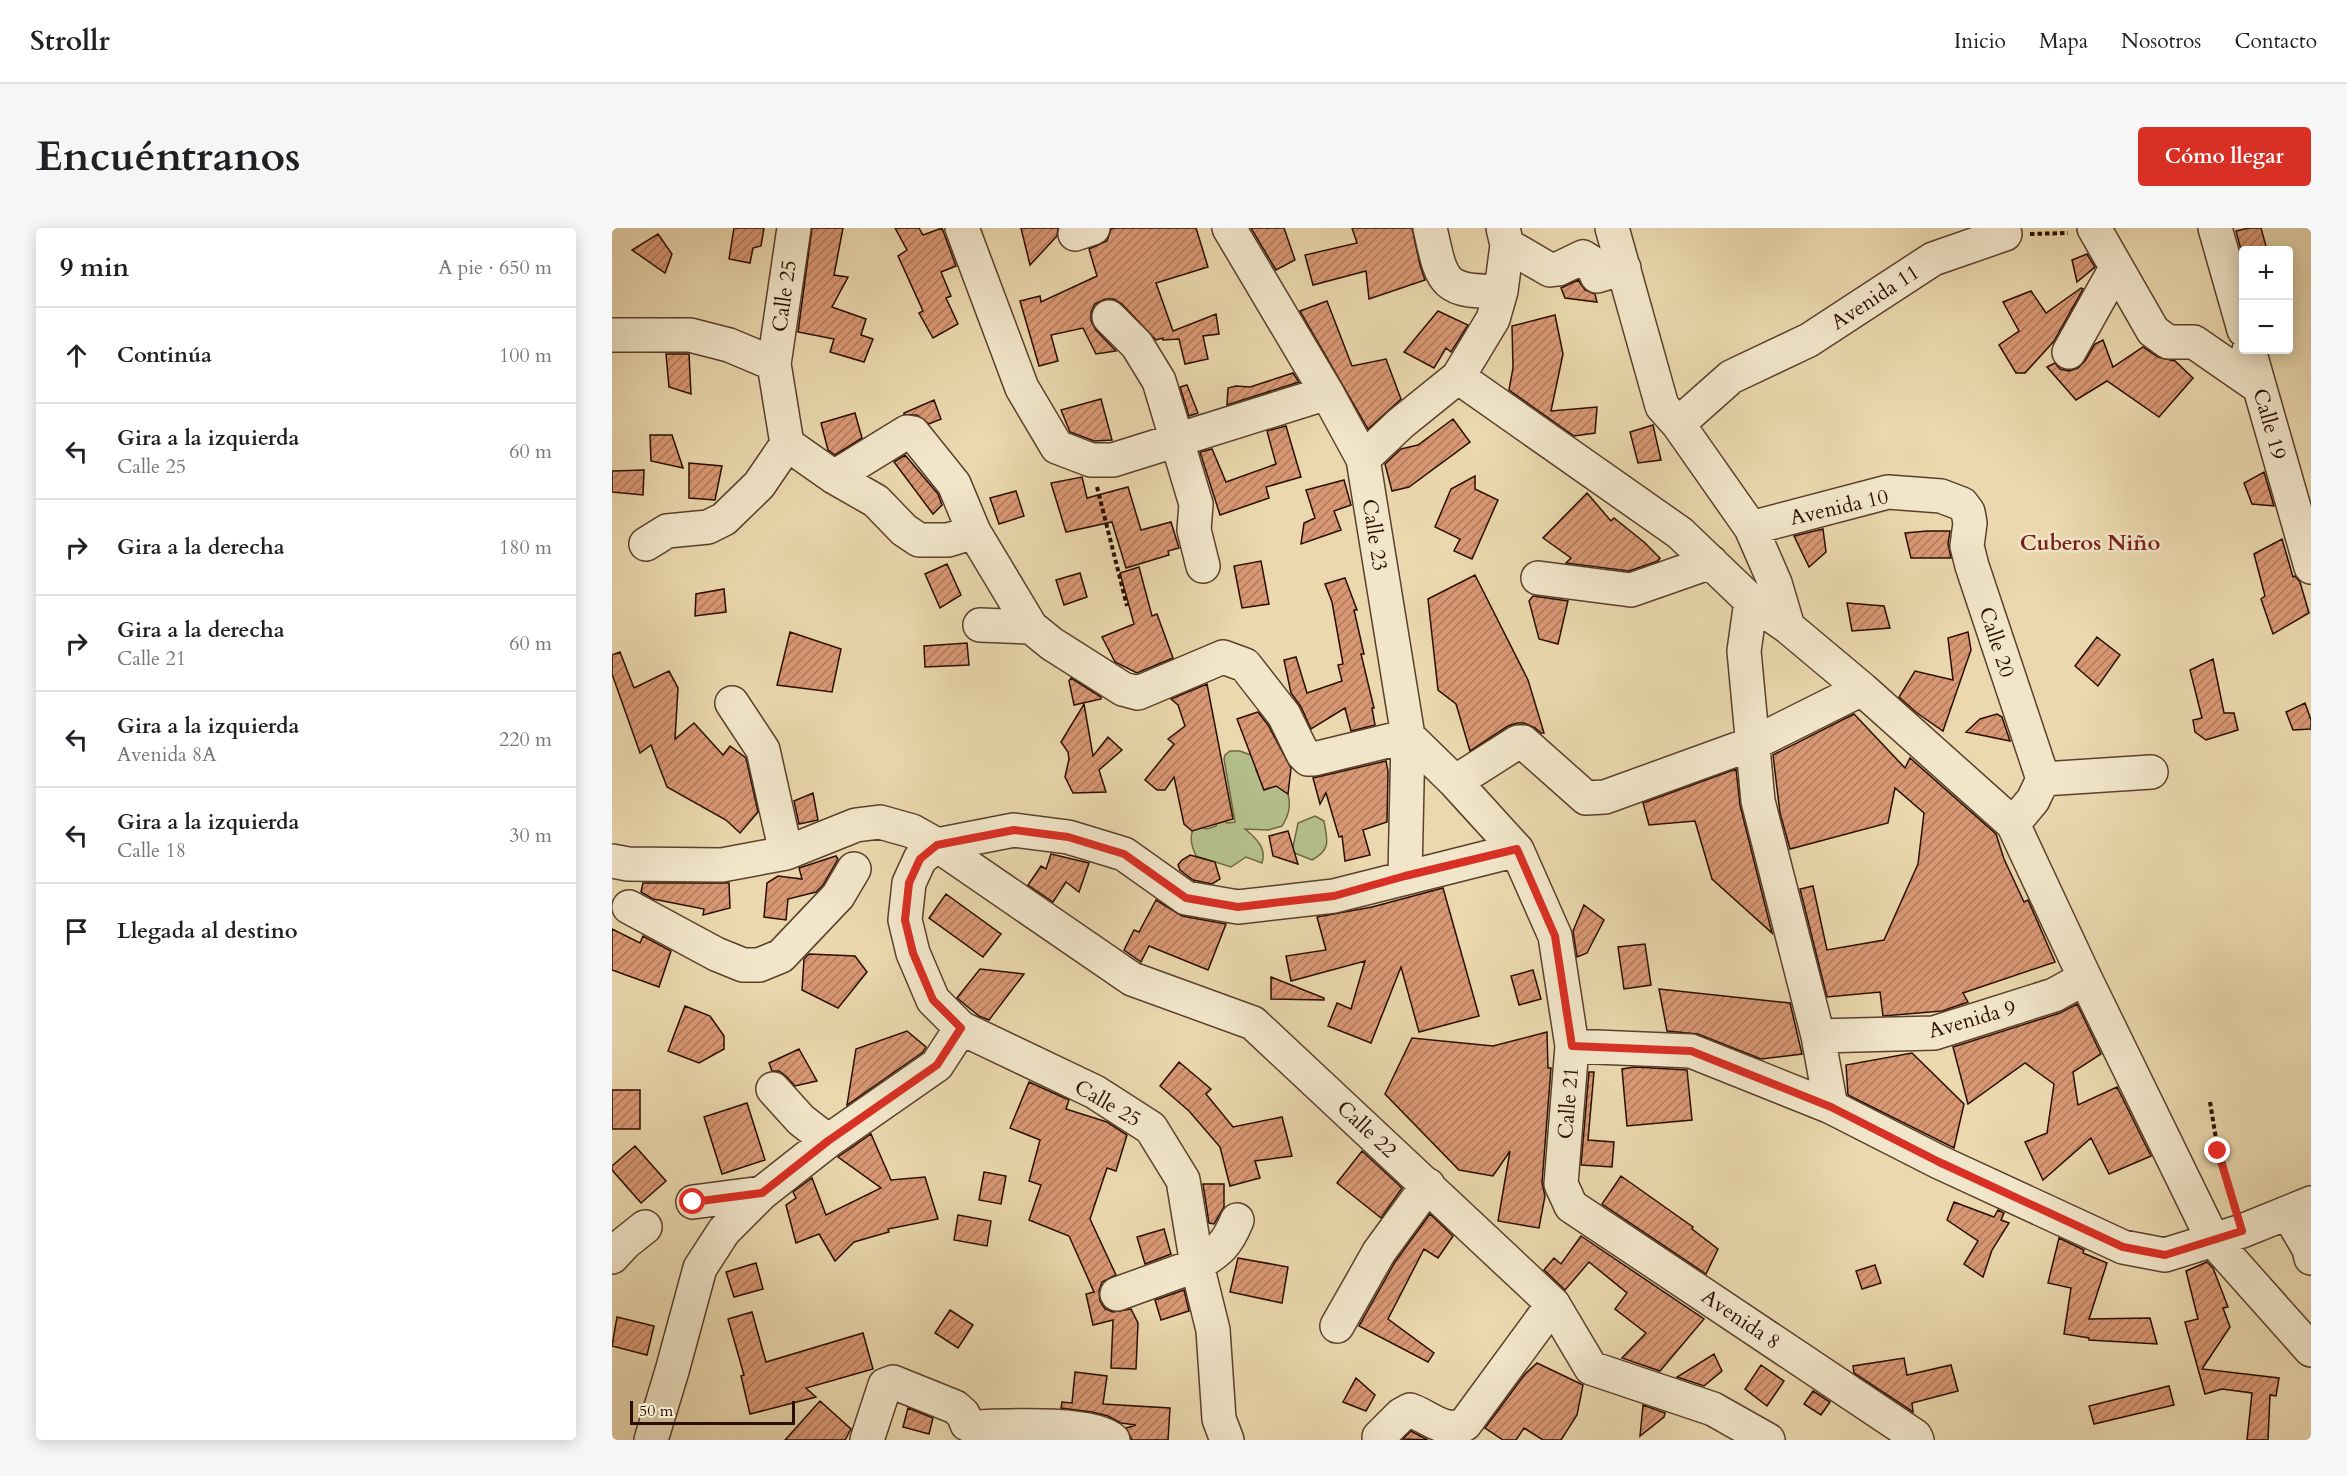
<!DOCTYPE html>
<html lang="es">
<head>
<meta charset="utf-8">
<style>
	:root { --surface:#fff; --page:#f6f6f6; --text:#202124; --muted:#757577; --line:#e0e0e0; --accent:#d93025 }
	body { margin:0; font-family:Cardo,serif; background:var(--page); color:var(--text) }
	.controls { position:absolute; right:18px; top:18px; display:grid; overflow:hidden; border-radius:6px; box-shadow:0 3px 15px #0003 }
	.controls button { width:54px; height:54px; display:grid; place-items:center; padding:0; border:0; border-bottom:2px solid var(--line); background:var(--surface); color:var(--text); font:30px sans-serif }
	.scale { position:absolute; left:18px; bottom:15px; width:165px; box-sizing:border-box; padding-left:6px; border:3px solid #2a0e00; border-top:0; font-size:16px; line-height:21px; white-space:nowrap; color:#2a0e00; -webkit-text-stroke:4px #f2e6ca; paint-order:stroke }
	.stop { position:absolute; width:18px; height:18px; margin:-14px; border:4px solid #d93025; border-radius:50%; background:#fff }
	.stop.end { background:#d93025; border-color:#fff; box-shadow:0 2px 6px #0008 }
	.list { margin:0; padding:0; list-style:none }
	h2 { display:flex; justify-content:space-between; align-items:center; height:78px; margin:0; padding:0 24px; font-size:26px }
	h2 small { font-size:20px; font-weight:400; color:var(--muted) }
	.list li { display:grid; grid-template-columns:39px 1fr auto; gap:18px; align-items:center; box-sizing:border-box; height:96px; padding:0 24px; border-top:2px solid var(--line) }
	.list b { display:block; font-size:22px; white-space:nowrap }
	.list p { margin:0; font-size:20px; white-space:nowrap; color:var(--muted) }
	.list em { font-size:20px; font-style:normal; color:var(--muted) }
	.icon { flex:none; width:33px; height:33px; fill:none; stroke:currentColor; stroke-width:2; stroke-linecap:round; stroke-linejoin:round }
	.map { position:relative; flex:none; width:1699px; height:1212px; overflow:hidden; border-radius:6px }
	header { display:flex; align-items:center; gap:36px; box-sizing:border-box; height:84px; padding:0 30px; background:var(--surface); border-bottom:2px solid var(--line) }
	header strong { font-size:28px }
	nav { display:flex; gap:33px; margin-inline-start:auto; font-size:21px }
	.intro { display:flex; align-items:center; justify-content:space-between; box-sizing:border-box; height:144px; padding:0 36px }
	h1 { margin:0; font-size:42px }
	.button { padding:15px 27px; border-radius:6px; background:var(--accent); color:#fff; font-size:21px; font-weight:700 }
	main { display:flex; gap:36px; padding:0 36px }
	aside { flex:1; background:var(--surface); border-radius:6px; box-shadow:0 3px 15px #0003 }
	.map>svg:first-child { display:block }
	.green { fill:#b4bf8c; stroke:#6f6646; stroke-width:1.5 }
	.building { fill:url(#building-hatch); stroke:#2a0e00; stroke-width:1.5 }
	.lines { fill:none; stroke-linecap:round; stroke-linejoin:round }
	.minor-casing { stroke:#5a402c; stroke-width:36 }
	.path { stroke:#2a0e00; stroke-width:4; stroke-dasharray:4.5 3; stroke-linecap:butt }
	.minor { stroke:#f2e6ca; stroke-width:33 }
	.route { stroke:#d93025; stroke-width:8 }
	.labels { text-anchor:middle; stroke-width:5; stroke-linejoin:round; paint-order:stroke }
	.street-label { font-size:21px; fill:#2a0e00; stroke:#f2e6ca }
	.neighbourhood-label { font-size:22px; font-weight:bold; fill:#7a1f14; stroke:#f2e6ca }
</style>
</head>
<body>
<header>
<strong>Strollr</strong>
<nav><a>Inicio</a><a>Mapa</a><a>Nosotros</a><a>Contacto</a></nav>
</header>
<div class="intro"><h1>Encuéntranos</h1><a class="button">Cómo llegar</a></div>
<main>
<aside>
<h2>9 min<small>A pie · 650 m</small></h2>
<ul class="list">
<li><svg class="icon" aria-label="ahead" viewBox="0 0 24 24"><path d="M12 20V5M6 11l6-6 6 6"/></svg><div><b>Continúa</b></div><em>100 m</em></li>
<li><svg class="icon" aria-label="left" viewBox="0 0 24 24"><path d="M17 20v-9H6M10 6l-5 5 5 5"/></svg><div><b>Gira a la izquierda</b><p>Calle 25</p></div><em>60 m</em></li>
<li><svg class="icon" aria-label="right" viewBox="0 0 24 24"><path d="M7 20v-9h11M14 6l5 5-5 5"/></svg><div><b>Gira a la derecha</b></div><em>180 m</em></li>
<li><svg class="icon" aria-label="right" viewBox="0 0 24 24"><path d="M7 20v-9h11M14 6l5 5-5 5"/></svg><div><b>Gira a la derecha</b><p>Calle 21</p></div><em>60 m</em></li>
<li><svg class="icon" aria-label="left" viewBox="0 0 24 24"><path d="M17 20v-9H6M10 6l-5 5 5 5"/></svg><div><b>Gira a la izquierda</b><p>Avenida 8A</p></div><em>220 m</em></li>
<li><svg class="icon" aria-label="left" viewBox="0 0 24 24"><path d="M17 20v-9H6M10 6l-5 5 5 5"/></svg><div><b>Gira a la izquierda</b><p>Calle 18</p></div><em>30 m</em></li>
<li><svg class="icon" aria-label="arrive" viewBox="0 0 24 24"><path d="M6 21V4h12l-3 4 3 4H6"/></svg><div><b>Llegada al destino</b></div></li>
</ul>
</aside>
<div class="map">
<svg width="1699" height="1212" viewBox="0 0 1699 1212">
	<defs>
		<pattern id="building-hatch" width="6" height="6" patternUnits="userSpaceOnUse" patternTransform="scale(1.5)"><rect width="6" height="6" fill="#d99874"/><path d="M-1 1l2-2M0 6l6-6M5 7l2-2" fill="none" stroke="#b07a5d"/></pattern>
	</defs>
	<rect width="100%" height="100%" fill="#ebd8ae"/>
	<filter id="stains"><feTurbulence type="fractalNoise" baseFrequency=".00333" numOctaves="4"/><feColorMatrix values="0 0 0 0 .2 0 0 0 0 .09 0 0 0 0 .02 0 0 0 .5 -.17"/></filter>
	<radialGradient id="worn" r=".72"><stop offset=".6" stop-color="#630" stop-opacity="0"/><stop offset="1" stop-color="#630" stop-opacity=".3"/></radialGradient>
	<path class="green" d="M618 523H628L644 529V542L652 562 665 558 676 566C679 578 677 587 670 598L656 602 633 601C644 610 655 620 650 635L634 629 619 639 584 628C578 615 575 601 590 594L592 600 595 601 604 598 605 592H611L615 595 623 594 612 531 613 527Z
		M703 588 712 593C715 612 720 621 700 632L680 624 686 595Z"/>
	<path class="building" d="M122 0H152L149 18 141 20 138 35 117 31Z
		M200 0H231L222 47 236 49 220 79 254 91 249 107 261 111 252 134 218 124 222 111 186 104Z
		M283 0H307L311 7 330 0 344 38 329 44 339 68 334 70 346 96 321 110 307 85 311 83 286 28 295 22Z
		M409 0H446L445 8 418 37Z
		M503 0H584L596 39 544 55 561 103 604 86 607 106 591 108 596 131 573 136 567 111 551 112V110L544 112 510 76 502 71H493L483 76 479 84V93L484 102 504 123 484 126 471 100 439 107 446 133 427 138 408 73 428 68 429 74 485 48 477 21 495 13 499 1Z
		M639 0H672L683 32 664 42Z
		M740 0H800L808 37 813 52 757 71 754 43 701 57 693 27 745 15Z
		M1637 0H1649L1655 22H1629L1624 3Z
		M46 6 60 26 53 45 20 22Z
		M1475 26 1483 39 1465 54 1460 32Z
		M966 52 973 62 983 66 985 74 953 70 949 60Z
		M1469 60 1471 61 1442 113 1413 145H1404L1387 117 1407 103 1391 74 1419 63 1434 85Z
		M715 73 740 138 774 131 789 171 756 201 688 83Z
		M826 83 856 97 839 124 834 120 822 140 792 124Z
		M943 87 951 126 939 183 985 179 983 205 962 208 897 162 901 140 900 98Z
		M1491 112 1501 139 1531 119 1546 129 1563 133 1581 150 1547 189 1495 153 1464 172 1435 139 1443 135 1448 141 1457 143 1466 140 1473 133 1483 116Z
		M54 126H77L79 166 57 159Z
		M681 145 687 154 615 177 616 160 624 158 638 159Z
		M575 157 586 185 577 188 568 159Z
		M489 171 500 212 482 213 458 204 449 182Z
		M322 172 329 191 317 196 305 187H292V185Z
		M243 185 250 210 223 227 216 222 209 195Z
		M841 191 858 214 797 259 780 263 773 236 789 221 806 217Z
		M1041 197 1049 232 1026 235 1018 204Z
		M674 198 689 249 654 259 657 270 608 287 588 224 600 221 614 254 664 236 655 203Z
		M38 207H60L71 240 39 233Z
		M293 227 326 266 330 277 321 286 282 234Z
		M77 235 110 238 103 272 77 270Z
		M32 242 31 267 0 264V243Z
		M1652 244 1662 278 1640 276 1632 255Z
		M863 248V261L886 272 860 331 842 323 848 311 823 299 839 261Z
		M470 249 475 270 516 259 529 302 559 294 567 320 556 323 557 327 514 340 500 294 454 304 439 255Z
		M732 252 739 277 722 283 729 302 689 316 692 295 703 290 694 262Z
		M404 263 412 288 387 296 378 270Z
		M975 265 999 293 1002 290 1032 314 1048 330 1046 333 1017 343 954 335 959 330 931 310Z
		M1211 301 1214 324 1197 339 1182 308Z
		M1315 303H1338L1336 316 1339 330H1299L1293 305Z
		M1670 311 1681 349 1683 348 1688 354 1697 385 1661 406 1649 371 1653 368 1642 326Z
		M649 333 657 376 630 380 622 338Z
		M335 336 349 367 328 380 313 346Z
		M527 339 540 388 545 386 561 430 525 445 503 434 490 409 522 396 508 345Z
		M468 345 475 369 452 377 444 352Z
		M863 347 916 452 932 505H929L923 500 912 495H905L896 498 858 523 844 476 826 462 816 371Z
		M733 350 745 382H742L752 426H749L762 480H760L763 497 739 503 733 480 699 501 689 479 679 465 672 432 684 429 695 465 730 453 726 437 731 436 720 374 713 356Z
		M112 361 114 384 83 388 84 366Z
		M921 368 956 373 946 416 927 411 917 373Z
		M1235 375 1272 378 1278 400 1240 403Z
		M178 404 229 421 220 464 165 457Z
		M1356 404 1359 422 1331 503 1305 485 1287 469 1303 443 1341 452 1336 410Z
		M1485 409 1508 427 1486 458 1463 438Z
		M355 415 357 437 313 439 312 418Z
		M8 424 22 460 57 443 66 460 63 511 82 495 111 527 118 518 134 530 146 584 128 605 114 592 55 559 39 517 28 525 0 446V427Z
		M1601 431 1612 485H1622L1626 502 1594 512 1583 504 1581 492 1590 490 1578 442Z
		M459 450 489 469V471L462 477 457 453Z
		M595 456 621 591 580 603 572 596 562 549 553 562H545L533 552 562 516 556 511 573 498 566 477 559 471Z
		M1693 475 1699 492V501L1681 502 1674 484Z
		M472 476 481 528 496 509 510 522 487 542 494 564 461 565 453 549 457 531 456 524 449 514Z
		M646 484 656 497 679 540 676 566 664 558 652 562 625 491Z
		M1242 486 1293 540 1298 530 1384 606 1392 631 1412 674 1416 672 1443 734 1351 765 1356 774 1330 783 1271 788 1268 764 1215 769 1188 661 1201 658 1215 722 1272 712 1306 636 1312 585 1283 560 1276 595 1178 621 1168 585 1161 527Z
		M1385 486 1390 489 1398 513 1354 504 1368 491Z
		M774 533 776 543 775 594 751 602 758 627 733 633 730 608 727 609 714 565 708 576 701 550Z
		M1124 541 1128 577 1160 705 1100 651 1083 593 1037 597 1031 575Z
		M201 565 206 592 187 596 182 573Z
		M676 603 686 636 661 628 657 608Z
		M439 626 477 635 467 664 454 654 441 674 416 657 429 638 434 641Z
		M578 627 603 634 608 651 600 656 581 652 568 642 566 637 570 632Z
		M224 628 226 631 211 657 204 664 176 671 174 692 152 689 155 655 166 648 190 651 187 640Z
		M31 655H117L118 680 91 687 92 681 41 671 29 664Z
		M831 660 867 788 807 804 789 739 759 815 716 798 725 775 739 781 753 733 679 753 674 728 714 722 705 689 760 679Z
		M334 666 389 706 371 729 317 690Z
		M544 672 570 688 614 696 596 742 537 718 529 734 512 722 522 702 527 704Z
		M972 677 992 692 975 725 965 729 961 703Z
		M0 701 28 715 31 708 59 723 47 759 0 742Z
		M1033 716 1039 757 1012 761 1006 719Z
		M197 726 243 728 255 744 226 780 190 762 192 731Z
		M368 741 412 746 377 792 367 788 345 770Z
		M921 742 929 771 907 777 899 748Z
		M659 749 712 770V772L659 771Z
		M1047 761 1178 775 1190 826 1149 831 1086 806 1055 803Z
		M1465 776 1489 826 1461 844 1466 877 1505 859 1539 928 1497 946 1479 910 1431 952 1413 914 1435 905 1442 856 1413 835 1356 876 1341 819 1448 785Z
		M73 778 98 788 112 808V821L87 835 56 823Z
		M295 803 314 819 311 824 235 877 244 821Z
		M935 804 936 840H939L930 955 933 968 927 1000 886 993 898 923 881 948 847 942 773 866 800 810 881 818Z
		M187 821 205 853 183 858 174 848 167 843H160L157 835Z
		M1300 825 1352 876 1342 920 1236 867 1234 837Z
		M567 834 599 861 594 866 621 899 670 889 680 928 643 933 648 950 618 958 608 919 577 883 548 858Z
		M1023 839 1075 842 1080 892 1015 898 1010 841Z
		M977 844H982L976 912 1002 914 1000 939 969 937Z
		M417 854 457 872 454 881 495 894 515 907 504 943 495 940 478 991 504 1047 490 1054 487 1063 488 1073 493 1081 501 1084 519 1081 526 1095 524 1141 499 1140 501 1092 481 1097 474 1066 482 1064 457 1008 417 992 429 957 417 953 428 912 398 900Z
		M0 862H28V901H0Z
		M135 875 153 932 110 946 92 889Z
		M259 906 279 952 313 949 326 991 276 1001 277 1004 242 1014 223 1033 207 1006 184 1015 174 977 184 970 181 964 200 950 214 987 269 960 226 929Z
		M23 918 54 953 29 975 0 942V938Z
		M750 923 790 960 769 990 725 955Z
		M372 944 394 948 389 976 367 972Z
		M1009 948 1081 999 1080 1001 1106 1021 1094 1046 990 976Z
		M591 956H612V979L602 996 597 995Z
		M1342 974 1382 989 1386 982 1392 985 1389 992 1397 995 1380 1022 1371 1049 1352 1036 1366 1013 1335 992Z
		M818 986 841 1008 826 1030 812 1021 776 1091 822 1125 816 1134 747 1098 783 1034Z
		M346 987 379 993 375 1018 342 1012Z
		M552 1001 559 1026 533 1036 525 1009Z
		M969 1008 1092 1091 1048 1143 1010 1130 1034 1105 1003 1081 1015 1065 977 1034 953 1062 932 1042 942 1030 949 1036Z
		M1447 1010 1472 1022 1471 1025 1495 1035 1477 1091 1538 1090 1545 1116 1477 1112V1110L1452 1106 1459 1060 1436 1055Z
		M626 1030 676 1039 670 1075 618 1064Z
		M1595 1034 1601 1040 1616 1079 1611 1080 1618 1099 1590 1141 1667 1150 1664 1168 1658 1167 1656 1212H1635L1640 1165 1610 1161 1593 1166 1573 1094 1586 1091 1574 1043Z
		M144 1035 151 1061 122 1069 114 1044Z
		M1263 1037 1269 1055 1250 1061 1244 1043Z
		M572 1062 577 1083 549 1092 543 1072Z
		M338 1082 361 1097 346 1120 323 1105Z
		M140 1084 154 1134 251 1105 261 1141 194 1160 204 1169 138 1186 129 1148 132 1147 116 1091Z
		M5 1089 42 1098 35 1127 0 1118Z
		M1102 1126 1110 1143 1092 1158 1065 1149Z
		M1292 1130 1295 1147 1339 1137 1346 1163 1300 1175 1301 1184 1242 1145 1241 1138Z
		M925 1135 971 1157 965 1187 949 1212H931L912 1200 904 1212H891L873 1200 913 1146Z
		M1149 1137 1172 1153 1155 1178 1133 1161Z
		M463 1144 495 1148 491 1176 558 1180 556 1212H520L514 1200 524 1197 509 1195 496 1188 480 1184 449 1180 450 1174 460 1175Z
		M744 1150 763 1167 754 1183 731 1174Z
		M1557 1158 1562 1177 1482 1196 1477 1178Z
		M1201 1163 1218 1174 1209 1187 1192 1176Z
		M208 1173 239 1201 233 1212H173Z
		M1031 1177 1053 1185 1052 1189 1028 1208Z
		M296 1180 321 1190 317 1206 291 1199Z
		M799 1203 810 1209 816 1212 791 1211Z"/>
	<g class="lines">
		<g class="minor-casing">
			<path id="minor" d="M350 0 410 160 445 219 479 232H501L715 165
				M617 0 715 165 751 231 796 508 793 649
				M818 0C830 53 829 65 889 63
				M1000 0 1050 178 1066 196 1139 300 1163 355 1176 399
				M1482 0 1541 103 1556 114H1582L1647 159
				M1603 0 1632 102
				M463 6 481 0
				M895 17 938 42 946 41 971 29 979 34 985 48 1012 40
				M497 89 525 117 547 153 584 276 582 302 591 338
				M0 107H78L117 117 162 136 175 216 222 249 264 273 292 302 307 312H336L362 304 419 399 440 416 511 461 526 465 611 429 633 437 672 487 691 526 696 531H702L796 508 843 554 905 622 943 708 960 818 949 956 959 978 1303 1208 1305 1212
				M1637 122 1699 339
				M1457 124 1504 40
				M162 136 182 0
				M846 149 1068 305 1139 373 1176 399 1250 461 1401 596 1473 750 1601 1012 1699 1122
				M1066 196 1119 149 1197 112 1321 31 1393 6
				M751 231 789 195 846 149 881 91 889 63 895 17 891 0
				M222 249 295 204 301 205 342 256 362 304
				M1139 300 1276 264 1329 268 1350 276 1356 284 1358 295 1355 318 1360 338 1431 551
				M34 316 55 303 96 299 112 291 147 257 175 216
				M926 350 1019 362 1099 334
				M1139 373 1132 423 1146 573 1206 808 1219 879
				M368 397 419 399
				M120 475 151 522 174 625
				M1431 551 1539 544
				M843 554 906 514H911L974 570 993 569 1142 515 1250 461
				M1401 596 1421 572 1431 551
				M0 633 16 636 110 637 174 625 244 597 268 594 300 603 325 617 520 751 641 795 941 1076 979 1140 1101 1181 1156 1212
				M17 679 104 726 131 737H147L169 728 226 668 242 641
				M1206 808 1322 805 1442 767 1473 750
				M960 818 1079 823 1219 879 1327 934 1511 1019 1553 1027 1630 1003 1699 975
				M161 861 189 892 216 913
				M81 974 150 965
				M1676 985 1697 1021 1699 1030
				M0 1029 13 1015 33 999
				M505 1066 585 1037C607 1023 615 1017 625 992
				M725 1098 767 1024 816 957
				M767 1209 789 1187 798 1182C816 1188 834 1207 853 1196L941 1076
				M39 1212 60 1143 88 1040 112 1003 150 965 216 913 325 837 349 800
				M255 1212 273 1157 281 1154 343 1179 351 1186 355 1196 363 1199C392 1198 482 1193 501 1212
				M615 1212 607 1191 601 1102 585 1037 571 952 539 900 483 864 349 800 321 772 301 725 293 692 297 655 308 631 325 617 402 602 456 609 512 626 574 670 626 679 722 668 905 622"/>
		</g>
		<path class="path" d="M1418 6 1456 5
			M485 259 515 378
			M1598 874 1606 923 1623 979"/>
		<use href="#minor" class="minor"/>
	</g>
	<g class="lines">
		<path class="route" d="M81 974 150 965 216 913 325 837 349 800 321 772 301 725 293 692 297 655 308 631 325 617 402 602 456 609 512 626 574 670 626 679 722 668 793 648 905 621 943 708 960 818 1079 823 1219 879 1327 934 1511 1019 1553 1027 1630 1003 1606 923"/>
	</g>
	<g class="labels">
		<g class="street-label">
			<text transform="translate(172 68) rotate(-82)" y="7">Calle 25</text>
			<text transform="translate(1263 69) rotate(-33)" y="7">Avenida 11</text>
			<text transform="translate(1658 196) rotate(74)" y="7">Calle 19</text>
			<text transform="translate(1227 279) rotate(-13)" y="7">Avenida 10</text>
			<text transform="translate(763 307) rotate(81)" y="7">Calle 23</text>
			<text transform="translate(1385 414) rotate(72)" y="7">Calle 20</text>
			<text transform="translate(1360 791) rotate(-16)" y="7">Avenida 9</text>
			<text transform="translate(496 875) rotate(30)" y="7">Calle 25</text>
			<text transform="translate(956 875) rotate(-85)" y="7">Calle 21</text>
			<text transform="translate(755 901) rotate(43)" y="7">Calle 22</text>
			<text transform="translate(1129 1091) rotate(34)" y="7">Avenida 8</text>
		</g>
		<g class="neighbourhood-label">
			<text x="1478" y="322">Cuberos Niño</text>
		</g>
	</g>
	<rect width="100%" height="100%" filter="url(#stains)"/>
	<rect width="100%" height="100%" fill="url(#worn)"/>
</svg>
<div class="controls">
<button>+</button>
<button>−</button>
</div>
<div class="scale">50 m</div>
<div class="stop" style="left:81px;top:974px"></div>
<div class="stop end" style="left:1606px;top:923px"></div>
</div>
</main>
</body>
</html>
